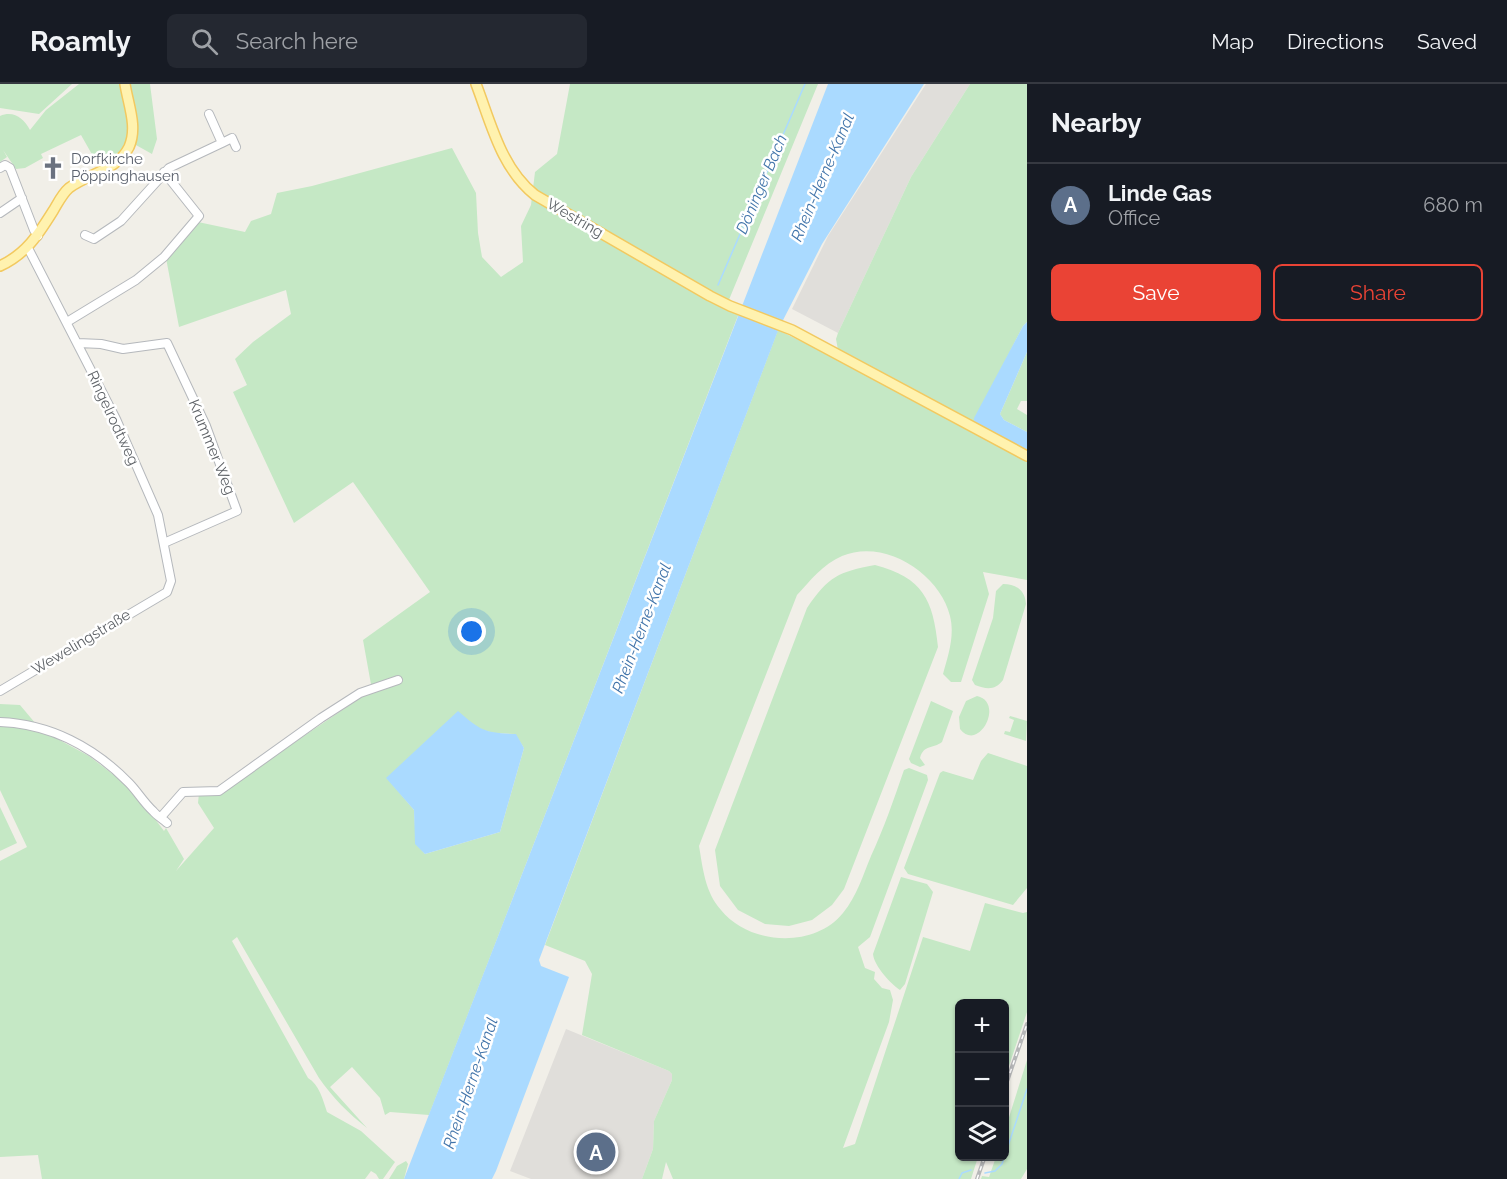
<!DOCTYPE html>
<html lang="en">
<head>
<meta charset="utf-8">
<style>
	:root { --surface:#171b24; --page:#242831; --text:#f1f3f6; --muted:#9ea1a6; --line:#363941; --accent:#ea4335 }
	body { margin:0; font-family:Raleway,sans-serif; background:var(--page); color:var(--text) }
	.controls { position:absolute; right:18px; bottom:18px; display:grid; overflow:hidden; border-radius:9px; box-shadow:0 2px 4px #0004 }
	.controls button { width:54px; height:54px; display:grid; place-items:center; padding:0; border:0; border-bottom:2px solid var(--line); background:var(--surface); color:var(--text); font:30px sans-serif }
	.you { position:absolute; left:472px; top:548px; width:21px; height:21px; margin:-15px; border:4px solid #fff; border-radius:50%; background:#1a73e8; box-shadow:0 0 0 9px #1a73e833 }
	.badge { display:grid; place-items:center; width:39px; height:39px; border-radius:50%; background:var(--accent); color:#fff; font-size:20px; font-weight:700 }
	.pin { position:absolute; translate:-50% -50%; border:3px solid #fff; box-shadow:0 2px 6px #0006 }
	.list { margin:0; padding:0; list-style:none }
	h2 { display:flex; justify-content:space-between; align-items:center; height:78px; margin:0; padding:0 24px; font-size:26px }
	h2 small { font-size:20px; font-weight:400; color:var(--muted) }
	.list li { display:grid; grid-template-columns:39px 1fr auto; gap:18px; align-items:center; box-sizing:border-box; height:84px; padding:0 24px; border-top:2px solid var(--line) }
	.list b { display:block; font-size:22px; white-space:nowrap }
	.list p { margin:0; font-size:20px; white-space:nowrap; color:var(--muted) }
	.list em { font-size:20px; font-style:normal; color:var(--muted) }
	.actions { display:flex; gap:12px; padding:18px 24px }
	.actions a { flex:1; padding:14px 0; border:2px solid var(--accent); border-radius:9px; text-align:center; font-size:21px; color:var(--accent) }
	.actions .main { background:var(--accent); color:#fff }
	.icon { flex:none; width:33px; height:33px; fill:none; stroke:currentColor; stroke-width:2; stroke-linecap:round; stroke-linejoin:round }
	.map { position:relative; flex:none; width:1027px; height:1095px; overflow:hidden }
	header { display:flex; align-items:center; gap:36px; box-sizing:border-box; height:84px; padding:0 30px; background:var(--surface); border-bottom:2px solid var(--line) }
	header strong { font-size:28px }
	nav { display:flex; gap:33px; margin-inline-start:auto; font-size:21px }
	.search { width:420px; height:54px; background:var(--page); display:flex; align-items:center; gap:15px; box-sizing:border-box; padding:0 21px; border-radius:9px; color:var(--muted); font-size:22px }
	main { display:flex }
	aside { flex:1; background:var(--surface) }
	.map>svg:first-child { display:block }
	.industrial { fill:#e0deda }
	.green { fill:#c5e8c5; fill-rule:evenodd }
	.water { fill:#aadaff }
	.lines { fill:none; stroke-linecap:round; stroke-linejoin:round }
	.stream { stroke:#aadaff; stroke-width:1.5 }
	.minor-casing { stroke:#b5b8bc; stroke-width:10 }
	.major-casing { stroke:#f2c960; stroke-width:12 }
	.minor { stroke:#fff; stroke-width:8 }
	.major { stroke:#fff2af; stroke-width:9 }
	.rail-casing { stroke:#b6b7b8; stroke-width:4 }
	.rail { stroke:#fff; stroke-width:1.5; stroke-dasharray:4.5; stroke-linecap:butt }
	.labels { text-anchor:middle; stroke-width:5; stroke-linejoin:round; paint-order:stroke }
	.worship-label { font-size:15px; fill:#5b616d; stroke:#fff; text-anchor:start }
	.street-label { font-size:15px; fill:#5f6368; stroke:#fff }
	.water-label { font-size:16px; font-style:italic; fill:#4174aa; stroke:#fff }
</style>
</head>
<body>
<header>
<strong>Roamly</strong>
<div class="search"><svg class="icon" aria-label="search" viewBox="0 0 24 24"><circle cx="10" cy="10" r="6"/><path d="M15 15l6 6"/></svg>Search here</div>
<nav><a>Map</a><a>Directions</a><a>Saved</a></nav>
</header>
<main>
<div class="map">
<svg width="1027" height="1095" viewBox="0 0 1027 1095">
	<rect width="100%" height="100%" fill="#f1efe8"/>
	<path class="industrial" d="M926 0H970L911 93 838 249 792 225 828 152Z
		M566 945 669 987 672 990V996L654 1037 653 1065 642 1095H531L510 1087Z"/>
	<path class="green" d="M0 0H72L39 30 0 24Z
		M79 0H150L157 55 152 70 127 56 118 71 102 81H98L81 51 41 70 43 74 25 84 16 85 3 66 7 73 0 78V32C14 26 24 35 30 46L46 26Z
		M570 0H818L726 223 739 229 429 1031 390 1028 385 1031 380 1014 352 983 330 1003 367 1044C349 1030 332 1013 319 994L237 853 232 857 308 994C319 1000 323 1016 327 1028L361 1047 395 1078 383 1095H379L376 1090 371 1087 365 1095H42L38 1071 0 1073V777L27 763 0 706V620L20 621 41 646 89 672 123 698 143 719 164 747 166 744 184 775 176 787 214 744 198 719 199 709 221 708 372 606 363 556 430 508 353 398 294 439 233 308 247 301 235 275 253 258 291 230 286 206 179 243 166 174 198 138 245 148 251 137 271 130 277 109 312 102 452 64 476 109 478 149 482 173 501 193 523 178 521 142 531 121 535 88 557 70ZM479 645 494 649 515 650 524 664 500 748 425 770 416 759 414 726 387 694Z
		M970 0H1027V238L1023 242 974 338 1027 366V369L838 266 836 255 838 249 911 93Z
		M778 246 817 265 1027 377V496L983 488 989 510 961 598H951L943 590C948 572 955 552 950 532 940 490 885 454 842 472 823 480 810 497 797 511L699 762C703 785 705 808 721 826 749 861 814 865 843 829 857 812 863 791 871 772 884 744 894 715 904 686L909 684 927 691 928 696 870 853 858 863 865 884 875 888 874 895 882 904 890 906 893 916 889 938 843 1064 855 1060 923 853 970 867 985 819 1023 829 1027 828V928L1005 994 1004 920H960V1072L978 1073 971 1095H673L666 1078 662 1095H642L653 1065 654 1037 672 996V990L669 987 582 951 592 890 585 877 545 861Z
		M1027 268V317H1021L1017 325 1027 331V348L1004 336 1000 330Z
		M875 481C923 494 933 515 938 563L844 805 832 821 812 836 789 842 765 840 738 826 720 802 715 766 807 524C829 492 838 488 875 481Z
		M1003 500C1016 500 1025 506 1026 520L1003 596C995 607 986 605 975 601L972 596 993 534 996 507Z
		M977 612C1005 618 979 669 960 645L959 633 966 617Z
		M931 617 953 627 942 658C933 665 924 660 920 674L925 681 920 683 911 679 909 675Z
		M1010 632 1027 637 1026 657 1004 650 1005 647 1010 648 1014 636 1009 634Z
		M988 669 1027 682V804L1013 821 908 790 904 784 940 689 943 687 973 696 981 677Z
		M0 723 17 759 0 767Z
		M901 793 927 800 933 808 905 900 900 906C891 900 874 882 873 870Z
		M1027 976V1085L1021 1095H981L982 1092 989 1093 996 1073 1004 1072 1005 1046Z
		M406 1077 408 1080 404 1095H389L397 1082Z"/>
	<path class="water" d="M828 0H924L822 160 779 244 539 876 541 882 569 893 496 1087 492 1095H404Z
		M1027 238V268L1000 330 1004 336 1027 348V366L974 338V334L1023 242Z
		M458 627C481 647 485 649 516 650L524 664 500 748 425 770 415 760 414 726 386 694Z"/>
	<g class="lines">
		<path class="stream" d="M718 201 805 0
			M985 1089 995 1087 1002 1080 1027 1005
			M959 1095 962 1089 971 1086"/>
		<g class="minor-casing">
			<path id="minor" d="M222 59 232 54 236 63
				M0 84 5 81 10 84 34 146 38 152
				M0 129 22 114
				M85 151 94 155 121 137 169 84 222 59 209 30
				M67 238 136 196 164 173 199 132 164 88
				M78 259 101 260 123 265 167 259 206 342 237 427 164 459
				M0 607 167 508 171 497 158 431 116 335 28 164
				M0 638C50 640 94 663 129 699 137 707 144 719 153 727 157 732 163 735 167 739
				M161 733 183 708 219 707 321 634 360 609 398 596"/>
		</g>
		<g class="major-casing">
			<path id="major" d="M476 0C491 39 501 84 535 111L710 212 730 222 792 246 1027 372
				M0 182C26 170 38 151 53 127 58 119 62 110 69 104 87 90 118 86 129 63 138 43 128 20 125 0"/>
		</g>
		<use href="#minor" class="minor"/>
		<use href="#major" class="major"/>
		<g class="rail-casing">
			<path id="rail" d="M1004 1006 1027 940
				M977 1095 985 1072"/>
		</g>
		<use href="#rail" class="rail"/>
	</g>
	<defs>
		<g id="church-bare" transform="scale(1.8)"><path d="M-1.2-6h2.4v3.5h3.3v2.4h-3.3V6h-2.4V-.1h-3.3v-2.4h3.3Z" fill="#6b7280" stroke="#fff" stroke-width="2.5" paint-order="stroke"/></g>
	</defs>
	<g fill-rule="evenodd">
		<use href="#church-bare" x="53" y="84"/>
	</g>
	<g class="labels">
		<g class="worship-label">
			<text x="71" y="80">Dorfkirche<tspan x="71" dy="17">Pöppinghausen</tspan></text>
		</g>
		<g class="street-label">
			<text transform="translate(575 134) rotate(30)" y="5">Westring</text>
			<text transform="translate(113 334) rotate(65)" y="5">Ringelrodtweg</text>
			<text transform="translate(212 363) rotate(68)" y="5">Krummer Weg</text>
			<text transform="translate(81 558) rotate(-31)" y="5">Wewelingstraße</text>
		</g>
		<g class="water-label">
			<text transform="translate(822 93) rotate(-67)" y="6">Rhein-Herne-Kanal</text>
			<text transform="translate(761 100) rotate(-67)" y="6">Döninger Bach</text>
			<text transform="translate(641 544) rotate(-69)" y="6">Rhein-Herne-Kanal</text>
			<text transform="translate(470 999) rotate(-71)" y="6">Rhein-Herne-Kanal</text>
		</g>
	</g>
</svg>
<div class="controls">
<button>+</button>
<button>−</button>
<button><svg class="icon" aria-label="layers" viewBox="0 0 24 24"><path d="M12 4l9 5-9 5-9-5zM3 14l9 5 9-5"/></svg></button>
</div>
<div class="you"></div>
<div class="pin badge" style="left:596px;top:1068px;background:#5c6f8a">A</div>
</div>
<aside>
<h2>Nearby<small></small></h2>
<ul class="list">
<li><span class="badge" style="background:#5c6f8a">A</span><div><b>Linde Gas</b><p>Office</p></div><em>680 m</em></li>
</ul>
<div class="actions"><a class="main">Save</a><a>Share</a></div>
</aside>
</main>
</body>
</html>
